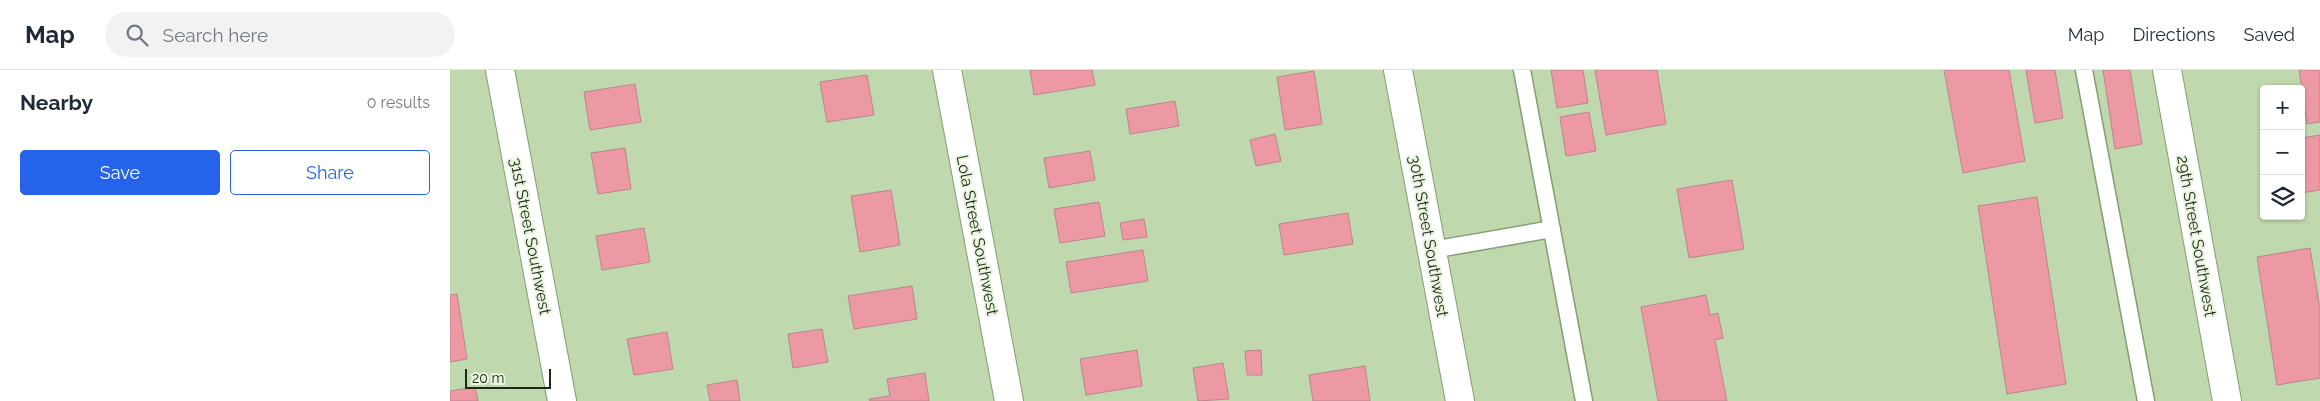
<!DOCTYPE html>
<html lang="en">
<head>
<meta charset="utf-8">
<style>
	:root { --surface:#fff; --page:#f2f2f3; --text:#1f2937; --muted:#747a83; --line:#e0e1e3; --accent:#2563eb }
	body { margin:0; font-family:Raleway,sans-serif; background:var(--page); color:var(--text) }
	.controls { position:absolute; right:15px; top:15px; display:grid; overflow:hidden; border-radius:5px; box-shadow:0 1px 4px #0004 }
	.controls button { width:45px; height:45px; display:grid; place-items:center; padding:0; border:0; border-bottom:1px solid var(--line); background:var(--surface); color:var(--text); font:25px sans-serif }
	.scale { position:absolute; left:15px; bottom:12px; width:86px; box-sizing:border-box; padding-left:5px; border:2px solid #202918; border-top:0; font-size:14px; line-height:18px; white-space:nowrap; color:#202918; -webkit-text-stroke:4px #e8f5df; paint-order:stroke }
	.list { margin:0; padding:0; list-style:none }
	h2 { display:flex; justify-content:space-between; align-items:center; height:65px; margin:0; padding:0 20px; font-size:21px }
	h2 small { font-size:16px; font-weight:400; color:var(--muted) }
	.actions { display:flex; gap:10px; padding:15px 20px }
	.actions a { flex:1; padding:11px 0; border:1px solid var(--accent); border-radius:5px; text-align:center; font-size:18px; color:var(--accent) }
	.actions .main { background:var(--accent); color:#fff }
	.icon { flex:none; width:28px; height:28px; fill:none; stroke:currentColor; stroke-width:2; stroke-linecap:round; stroke-linejoin:round }
	.map { position:relative; flex:none; width:1870px; height:331px; overflow:hidden }
	header { display:flex; align-items:center; gap:30px; box-sizing:border-box; height:70px; padding:0 25px; background:var(--surface); border-bottom:1px solid var(--line) }
	header strong { font-size:24px }
	nav { display:flex; gap:28px; margin-inline-start:auto; font-size:18px }
	.search { width:350px; height:45px; background:var(--page); display:flex; align-items:center; gap:12px; box-sizing:border-box; padding:0 18px; border-radius:28px; color:var(--muted); font-size:19px }
	main { display:flex }
	aside { flex:1; background:var(--surface) }
	.map>svg:first-child { display:block }
	.building { fill:#ec99a4; stroke:#b9868c }
	.lines { fill:none; stroke-linecap:round; stroke-linejoin:round }
	.lane-casing { stroke:#869c74; stroke-width:19 }
	.street-casing { stroke:#869c74; stroke-width:30 }
	.lane { stroke:#fff; stroke-width:16 }
	.street { stroke:#fff; stroke-width:28 }
	.labels { text-anchor:middle; stroke-width:4; stroke-linejoin:round; paint-order:stroke }
	.street-label { font-size:16px; fill:#202918; stroke:#e8f5df }
</style>
</head>
<body>
<header>
<strong>Map</strong>
<div class="search"><svg class="icon" aria-label="search" viewBox="0 0 24 24"><circle cx="10" cy="10" r="6"/><path d="M15 15l6 6"/></svg>Search here</div>
<nav><a>Map</a><a>Directions</a><a>Saved</a></nav>
</header>
<main>
<aside>
<h2>Nearby<small>0 results</small></h2>
<ul class="list">
</ul>
<div class="actions"><a class="main">Save</a><a>Share</a></div>
</aside>
<div class="map">
<svg width="1870" height="331" viewBox="0 0 1870 331">
	<rect width="100%" height="100%" fill="#c0d8ad"/>
	<path class="building" d="M580 0H642L645 15 584 25Z
		M1101 0H1133L1138 33 1107 38Z
		M1145 0H1207L1216 54 1156 65Z
		M1494 0H1559L1575 91 1513 103Z
		M1576 0H1605L1613 48 1585 53Z
		M1653 0H1680L1692 74 1665 79Z
		M1849 0H1870V52L1857 54Z
		M864 1 872 54 835 60 827 7Z
		M417 5 424 45 377 52 370 12Z
		M185 14 191 52 140 60 134 22Z
		M725 31 729 56 680 64 676 39Z
		M1139 42 1146 81 1116 86 1110 47Z
		M825 64 831 91 806 96 800 70Z
		M1870 65V120L1851 123V68Z
		M175 78 181 119 148 124 141 83Z
		M640 81 645 110 599 118 594 88Z
		M1282 110 1294 179 1239 188 1227 119Z
		M441 120 450 175 410 182 401 126Z
		M1587 127 1616 314 1557 324 1528 136Z
		M649 132 655 166 610 173 604 139Z
		M898 143 903 174 834 185 829 154Z
		M694 149 697 167 673 170 670 153Z
		M194 158 200 192 152 200 146 166Z
		M1860 178 1870 239V308L1827 315 1807 187Z
		M693 180 698 211 621 223 616 192Z
		M462 216 467 249 404 259 398 226Z
		M7 224 17 289 0 292V225Z
		M1256 225 1260 245 1268 243 1273 268 1265 270 1277 331H1208L1191 237Z
		M372 259 378 292 343 298 338 264Z
		M217 262 223 299 184 305 177 269Z
		M687 280 692 316 636 325 630 289Z
		M811 280 812 305H797L795 281Z
		M773 293 779 329 748 331 743 298Z
		M915 296 920 331H863L859 305Z
		M475 303 479 331H420L419 329 440 326 437 309Z
		M287 310 290 331H260L257 315Z
		M25 317 28 331H0V321Z"/>
	<g class="lines">
		<g class="lane-casing">
			<path id="lane" d="M1072 0 1134 331
				M1634 0 1696 331
				M982 180 1102 159"/>
		</g>
		<g class="street-casing">
			<path id="street" d="M50 0 112 331
				M497 0 559 331
				M948 0 1010 331
				M1717 0 1777 331"/>
		</g>
		<use href="#lane" class="lane"/>
		<use href="#street" class="street"/>
	</g>
	<g class="labels">
		<g class="street-label">
			<text transform="translate(528 165) rotate(79)" y="6">Lola Street Southwest</text>
			<text transform="translate(81 166) rotate(79)" y="6">31st Street Southwest</text>
			<text transform="translate(979 166) rotate(80)" y="6">30th Street Southwest</text>
			<text transform="translate(1747 166) rotate(80)" y="6">29th Street Southwest</text>
		</g>
	</g>
</svg>
<div class="controls">
<button>+</button>
<button>−</button>
<button><svg class="icon" aria-label="layers" viewBox="0 0 24 24"><path d="M12 4l9 5-9 5-9-5zM3 14l9 5 9-5"/></svg></button>
</div>
<div class="scale">20 m</div>
</div>
</main>
</body>
</html>
